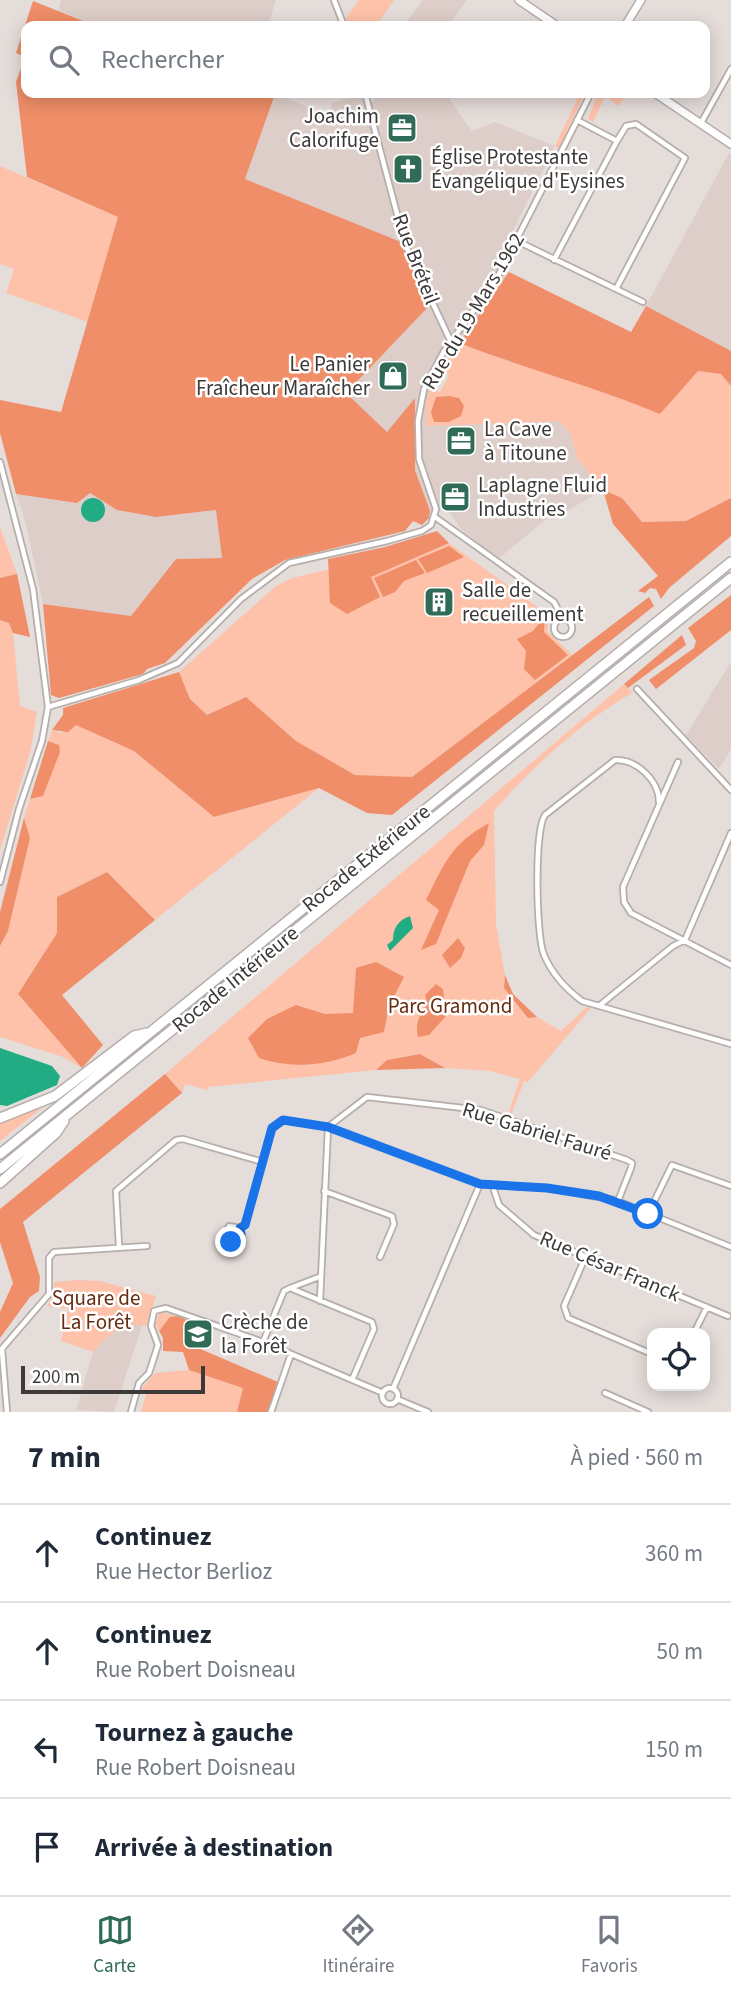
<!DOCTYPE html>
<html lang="fr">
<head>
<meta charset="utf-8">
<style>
	:root { --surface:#fff; --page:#f6f6f7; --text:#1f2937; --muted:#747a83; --line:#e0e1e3; --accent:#2f6b56 }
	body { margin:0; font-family:"Source Sans 3",sans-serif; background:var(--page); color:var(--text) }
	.controls { position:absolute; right:21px; bottom:21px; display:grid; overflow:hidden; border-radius:14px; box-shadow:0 4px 18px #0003 }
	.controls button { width:63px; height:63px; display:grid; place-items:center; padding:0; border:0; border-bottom:2px solid var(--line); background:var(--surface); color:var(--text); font:35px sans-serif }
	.scale { position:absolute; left:21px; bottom:18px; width:184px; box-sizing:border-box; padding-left:7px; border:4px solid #3c3938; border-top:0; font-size:19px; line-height:24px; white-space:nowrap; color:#3c3938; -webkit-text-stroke:5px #fff; paint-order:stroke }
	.stop { position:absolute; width:21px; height:21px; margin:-16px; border:5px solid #1a73e8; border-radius:50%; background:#fff }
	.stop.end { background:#1a73e8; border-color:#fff; box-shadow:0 2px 7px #0008 }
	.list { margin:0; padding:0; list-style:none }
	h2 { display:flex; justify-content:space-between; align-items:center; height:91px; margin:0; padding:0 28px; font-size:30px }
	h2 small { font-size:23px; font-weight:400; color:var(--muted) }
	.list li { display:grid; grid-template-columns:46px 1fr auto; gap:21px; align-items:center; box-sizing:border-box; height:98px; padding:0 28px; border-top:2px solid var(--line) }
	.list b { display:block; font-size:26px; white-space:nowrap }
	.list p { margin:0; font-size:23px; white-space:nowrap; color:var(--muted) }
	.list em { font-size:23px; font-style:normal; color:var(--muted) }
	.icon { flex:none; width:38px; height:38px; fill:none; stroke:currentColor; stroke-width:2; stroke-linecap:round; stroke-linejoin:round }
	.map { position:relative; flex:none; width:731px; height:1412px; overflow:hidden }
	.search { position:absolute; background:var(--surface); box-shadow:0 4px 18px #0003; left:21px; right:21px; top:21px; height:77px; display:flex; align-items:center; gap:18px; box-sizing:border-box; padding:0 24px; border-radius:14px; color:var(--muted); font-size:26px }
	.sheet { height:483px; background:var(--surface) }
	nav { display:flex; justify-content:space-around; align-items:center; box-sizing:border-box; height:98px; border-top:2px solid var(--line); background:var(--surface); font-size:19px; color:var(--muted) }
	nav a { display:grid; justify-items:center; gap:4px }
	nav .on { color:var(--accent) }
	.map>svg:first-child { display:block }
	.built { fill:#decec9 }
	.green { fill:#fec2ab }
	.forest { fill:#ef8e68 }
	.water { fill:#21ac83 }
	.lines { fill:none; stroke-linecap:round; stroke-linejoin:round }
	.street-casing { stroke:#b5aeab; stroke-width:8 }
	.secondary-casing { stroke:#b5aeab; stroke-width:10 }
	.highway-casing { stroke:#b5aeab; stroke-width:12 }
	.street { stroke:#fff; stroke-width:4.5 }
	.secondary { stroke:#fff; stroke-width:7 }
	.highway { stroke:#fff; stroke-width:9 }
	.route { stroke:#1a73e8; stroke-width:9 }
	.labels { text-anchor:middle; stroke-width:5; stroke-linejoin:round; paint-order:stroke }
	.poi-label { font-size:21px; fill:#3c3938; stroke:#fff; text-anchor:start }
	.street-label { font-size:21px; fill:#3c3938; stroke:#fff }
	.park-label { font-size:21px; fill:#672b10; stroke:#fff }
</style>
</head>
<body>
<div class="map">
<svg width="731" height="1412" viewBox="0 0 731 1412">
	<rect width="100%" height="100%" fill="#e5ddda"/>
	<path class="built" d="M61 0H276L268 26H96L59 10Z
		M423 0H467L448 26H403Z
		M379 93H456L450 100 472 131 495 122 555 146 496 265 509 272 441 370 426 402 559 420 572 434 577 458 603 490 551 520 549 517 498 559 461 529 446 507 430 511 415 470V399L387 432 345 393 429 306 245 179 275 94 328 115 332 103 359 96 372 102Z
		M729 153 731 154V351L646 306Z
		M90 493 117 510 156 517 217 510 222 558 176 559 131 616 43 604 25 520 16 494 77 502Z
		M731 662V749L719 769 686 735Z
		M132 1323 142 1326 114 1412 76 1410 93 1352 113 1331Z"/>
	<path class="green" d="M359 0H394L376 26H349L346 18Z
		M580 93H585L559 148 555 146Z
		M598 93H627L619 106 605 96 593 122 588 119Z
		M0 166 118 217 88 322 6 293 14 269 0 264Z
		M459 343C525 369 594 386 660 413L698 371 721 374 731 386V498L686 521 642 522 622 498 603 490 577 458 571 434 559 421 426 426V402L431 388 440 392 449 375 440 370Z
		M0 527 17 574 30 637 13 633 20 706 37 712 30 753 0 850Z
		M449 543 550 616 547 631 572 655 412 778 355 775 296 741 246 697 207 715 190 699 179 672 276 586 292 578 331 569 330 603 370 577Z
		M624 684 632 693C580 723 533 766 494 811L496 924 505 975 504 988 528 1018 537 1017 561 1031 587 1007 591 1008 528 1082 524 1081 511 1115 508 1114 520 1079 490 1071 445 1068 420 1054 387 1060 376 1070 208 1087 207 1090 185 1084 182 1093 165 1074Z
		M76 724 134 751 214 817 319 788 155 920 107 872 57 897V933L18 994 82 1068 63 1057 0 1037V946L8 931 30 838 24 818 30 799 43 796 59 745 48 741 52 730 61 733Z
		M42 1108 0 1141V1121Z
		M78 1280 100 1281 156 1296 146 1326C121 1321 109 1335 93 1352L61 1341 68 1309 47 1306 54 1295V1282Z
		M160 1312 177 1316 171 1317 159 1331 155 1324Z
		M189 1370 244 1388 237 1412H141L146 1394 139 1392 155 1373Z"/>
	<path class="forest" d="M33 1 96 26H26V93L275 94 245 179 401 242 429 306 346 393 387 432 415 398V470L430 511 429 518 422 525 413 521 405 531 285 560 252 579 165 663 147 669 143 674 59 698 51 695 43 604 131 616 176 559 222 558 216 510 156 517 117 510 90 493 77 503 16 494 0 433V400L61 412 118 217 27 177 16 82 25 57 16 53Z
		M509 272 631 332 646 306 731 351V386L721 374 698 371 660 414C594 386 526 369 459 343Z
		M449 396 459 398 464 406 461 416 449 422H434L431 412 436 397Z
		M603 490 622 498 642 522 686 521 731 498V536L669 588 661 599 656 589 650 588 645 593 638 591 658 576 613 524Z
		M437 531 449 543 371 577 380 597 347 614 330 603 328 559 385 547Z
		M449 546 464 557 427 573 418 559Z
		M416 560 425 573 404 581 395 592 383 597 374 578Z
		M17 574 30 637 13 633 9 623 0 620V578Z
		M731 595V630L656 689 649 680 694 648 696 641 688 628Z
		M649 597 654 606 392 815 367 813 319 788 214 817 134 751 76 725 68 732 52 730 63 715V708L179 672 190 699 207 715 246 697 296 741 355 775 412 777Z
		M545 616 544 632 568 655 535 680 524 669 526 651 517 639 533 631Z
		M682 635 686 645 628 688 624 684Z
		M48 741 59 745 60 752 43 796 30 799Z
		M24 818 30 838 8 931 0 946V912Z
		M489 823 484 845 470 861 436 944 421 950 439 910 426 900C445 862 451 844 489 823Z
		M107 872 155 920 62 995 103 1045 82 1068 18 994 57 933V897Z
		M458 938 465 948 461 958 450 968 442 955Z
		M376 962 404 977 389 1006 384 1032 360 1038 356 1053C326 1066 290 1069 259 1058L248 1038 267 1019 296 1005 325 1014 353 1013 356 968Z
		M505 975 513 994 537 1017 528 1018 504 988Z
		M436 984 443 989 446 1016 429 1035 418 1037C414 1024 421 1013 427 1002L425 995Z
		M420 1054 445 1068 376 1070 387 1060Z
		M165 1074 182 1093 23 1222 40 1277 39 1291 30 1297 0 1338V1312L13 1283 0 1242V1209Z
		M177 1316 190 1321 184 1342 278 1382 268 1412H237L243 1388 189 1370 183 1352 163 1351V1338L159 1331 170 1317Z"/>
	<path class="water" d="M81 510a12 12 0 1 1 24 0a12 12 0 1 1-24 0Z
		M410 916 413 928 390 951 387 945 393 940C393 927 399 920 410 916Z
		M0 1048 52 1066 60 1076 57 1085 7 1106 0 1105Z"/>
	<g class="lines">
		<g class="street-casing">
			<path id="street" d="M334 0 344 26
				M365 93 405 244 451 342
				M577 120 617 141 626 126 636 124 685 158 616 289
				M701 123 731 69
				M517 241 643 302
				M554 260 617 141
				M0 462 33 589 48 707 42 741 19 809 0 882
				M435 517 554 602 563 619
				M554 628a9 9 0 1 1 18 0a9 9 0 1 1-18 0Z
				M637 689 731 790
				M48 707 139 680 178 663 241 599 289 563 387 541 422 531 431 525 436 509 419 459 418 421 424 389 444 351 496 280 591 93
				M678 762 623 887 624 902 631 913 731 965
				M659 802C659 781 637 759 615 760L545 815C534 830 536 937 544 955 552 974 566 989 582 1001L731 1044
				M600 1005 673 946 685 940 731 833
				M328 1127 367 1097 481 1110 627 1160 632 1163 631 1168 618 1201
				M493 1187 499 1205 534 1235 728 1316
				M324 1191 392 1216 394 1224 380 1257
				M648 1214 672 1165 731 1186
				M240 1228 229 1226 225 1237 236 1241 241 1235 240 1228 245 1225 272 1128 283 1120 328 1127 480 1184 547 1188 615 1200 731 1247
				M119 1246 116 1191 176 1140 183 1139 263 1162
				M585 1258 564 1306 568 1318 652 1354
				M290 1288 319 1277
				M320 1301 328 1127
				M694 1333 707 1307
				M263 1342 284 1291 290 1288 372 1322 374 1329 352 1380
				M2 1350 7 1412
				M0 1351 49 1294V1258L54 1252 147 1246
				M382 1396a8 8 0 1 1 16 0a8 8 0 1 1-16 0Z
				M393 1389 480 1184
				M605 1393 648 1412
				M397 1399 428 1412
				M131 1412 139 1383 149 1373 158 1345 151 1326 154 1311 166 1308 263 1342 383 1393
				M271 1412 291 1354"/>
		</g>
		<g class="secondary-casing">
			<path id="secondary" d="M519 0 557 26
				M625 26 641 0
				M655 93 731 144"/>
		</g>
		<g class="highway-casing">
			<path id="highway" d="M0 1118 55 1096 134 1036 147 1033
				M0 1154 731 562
				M0 1169 731 578
				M0 1183 56 1133 64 1121"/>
		</g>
		<use href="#street" class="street"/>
		<use href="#secondary" class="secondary"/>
		<use href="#highway" class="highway"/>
	</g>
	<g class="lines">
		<path class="route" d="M231 1242 241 1235 240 1228 245 1225 272 1128 283 1120 328 1127 480 1184 547 1188 599 1196 648 1214"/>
	</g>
	<defs>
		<g id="office-square" transform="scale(1.575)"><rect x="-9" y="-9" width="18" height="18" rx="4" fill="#2f6b56" stroke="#fff"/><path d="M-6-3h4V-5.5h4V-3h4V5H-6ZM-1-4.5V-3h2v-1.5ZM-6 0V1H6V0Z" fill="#fff"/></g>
		<g id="church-square" transform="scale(1.575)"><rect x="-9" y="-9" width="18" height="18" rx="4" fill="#2f6b56" stroke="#fff"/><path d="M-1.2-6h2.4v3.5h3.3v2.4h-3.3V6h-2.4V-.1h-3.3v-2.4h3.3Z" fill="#fff"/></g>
		<g id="shop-square" transform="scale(1.575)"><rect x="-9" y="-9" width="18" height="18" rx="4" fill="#2f6b56" stroke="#fff"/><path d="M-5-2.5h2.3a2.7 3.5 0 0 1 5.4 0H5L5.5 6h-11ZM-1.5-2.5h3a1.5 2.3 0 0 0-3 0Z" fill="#fff"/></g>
		<g id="building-square" transform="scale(1.575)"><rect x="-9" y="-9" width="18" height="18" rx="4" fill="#2f6b56" stroke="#fff"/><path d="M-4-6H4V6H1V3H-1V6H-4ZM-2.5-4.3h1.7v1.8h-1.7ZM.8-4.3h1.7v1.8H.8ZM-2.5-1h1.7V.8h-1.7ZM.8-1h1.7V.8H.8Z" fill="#fff"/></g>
		<g id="school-square" transform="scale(1.575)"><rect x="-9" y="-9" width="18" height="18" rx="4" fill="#2f6b56" stroke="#fff"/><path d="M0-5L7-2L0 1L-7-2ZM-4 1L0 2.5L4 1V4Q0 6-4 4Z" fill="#fff"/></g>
	</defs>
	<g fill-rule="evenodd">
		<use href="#office-square" x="402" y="128"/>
		<use href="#church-square" x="408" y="169"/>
		<use href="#shop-square" x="393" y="376"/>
		<use href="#office-square" x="461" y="441"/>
		<use href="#office-square" x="455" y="497"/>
		<use href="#building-square" x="439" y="602"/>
		<use href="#school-square" x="198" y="1334"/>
	</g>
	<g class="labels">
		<g class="poi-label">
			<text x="379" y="123" text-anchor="end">Joachim<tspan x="379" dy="24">Calorifuge</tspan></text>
			<text x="431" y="164">Église Protestante<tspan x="431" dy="24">Évangélique d'Eysines</tspan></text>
			<text x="370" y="371" text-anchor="end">Le Panier<tspan x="370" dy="24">Fraîcheur Maraîcher</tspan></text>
			<text x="484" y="436">La Cave<tspan x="484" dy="24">à Titoune</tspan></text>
			<text x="478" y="492">Laplagne Fluid<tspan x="478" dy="24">Industries</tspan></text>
			<text x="462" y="597">Salle de<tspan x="462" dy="24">recueillement</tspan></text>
			<text x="221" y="1329">Crèche de<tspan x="221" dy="24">la Forêt</tspan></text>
		</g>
		<g class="street-label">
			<text transform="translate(416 259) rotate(69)" y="7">Rue Bréteil</text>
			<text transform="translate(473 311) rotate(-59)" y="7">Rue du 19 Mars 1962</text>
			<text transform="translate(366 858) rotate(-39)" y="7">Rocade Extérieure</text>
			<text transform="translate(235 979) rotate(-39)" y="7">Rocade Intérieure</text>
			<text transform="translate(537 1131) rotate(17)" y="7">Rue Gabriel Fauré</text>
			<text transform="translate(610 1266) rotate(23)" y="7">Rue César Franck</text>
		</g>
		<g class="park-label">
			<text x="450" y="1013">Parc Gramond</text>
			<text x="96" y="1305">Square de<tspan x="96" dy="24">La Forêt</tspan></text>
		</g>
	</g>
</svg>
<div class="controls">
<button><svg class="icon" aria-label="locate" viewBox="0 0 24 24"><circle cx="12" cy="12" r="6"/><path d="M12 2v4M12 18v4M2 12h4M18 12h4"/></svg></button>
</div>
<div class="scale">200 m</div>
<div class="stop" style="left:648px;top:1214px"></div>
<div class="stop end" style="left:231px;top:1242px"></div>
<div class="search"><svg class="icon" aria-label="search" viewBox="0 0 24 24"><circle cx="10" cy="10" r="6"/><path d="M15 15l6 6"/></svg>Rechercher</div>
</div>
<section class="sheet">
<h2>7 min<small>À pied · 560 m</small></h2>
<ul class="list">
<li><svg class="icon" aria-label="ahead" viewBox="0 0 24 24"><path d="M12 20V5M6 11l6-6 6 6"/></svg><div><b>Continuez</b><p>Rue Hector Berlioz</p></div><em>360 m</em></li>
<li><svg class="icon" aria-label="ahead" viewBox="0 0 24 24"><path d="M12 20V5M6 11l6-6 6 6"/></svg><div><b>Continuez</b><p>Rue Robert Doisneau</p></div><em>50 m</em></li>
<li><svg class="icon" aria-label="left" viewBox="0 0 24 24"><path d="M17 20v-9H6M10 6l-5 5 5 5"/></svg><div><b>Tournez à gauche</b><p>Rue Robert Doisneau</p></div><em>150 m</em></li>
<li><svg class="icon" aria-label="arrive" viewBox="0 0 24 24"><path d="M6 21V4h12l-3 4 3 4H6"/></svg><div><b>Arrivée à destination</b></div></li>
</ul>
</section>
<nav>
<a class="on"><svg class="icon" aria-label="map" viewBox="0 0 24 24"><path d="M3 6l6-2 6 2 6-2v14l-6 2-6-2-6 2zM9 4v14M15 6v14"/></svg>Carte</a>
<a><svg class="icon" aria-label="directions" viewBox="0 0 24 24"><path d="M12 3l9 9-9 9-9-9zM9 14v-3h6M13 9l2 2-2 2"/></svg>Itinéraire</a>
<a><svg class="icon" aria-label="saved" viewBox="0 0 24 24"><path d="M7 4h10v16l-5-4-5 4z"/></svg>Favoris</a>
</nav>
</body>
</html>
